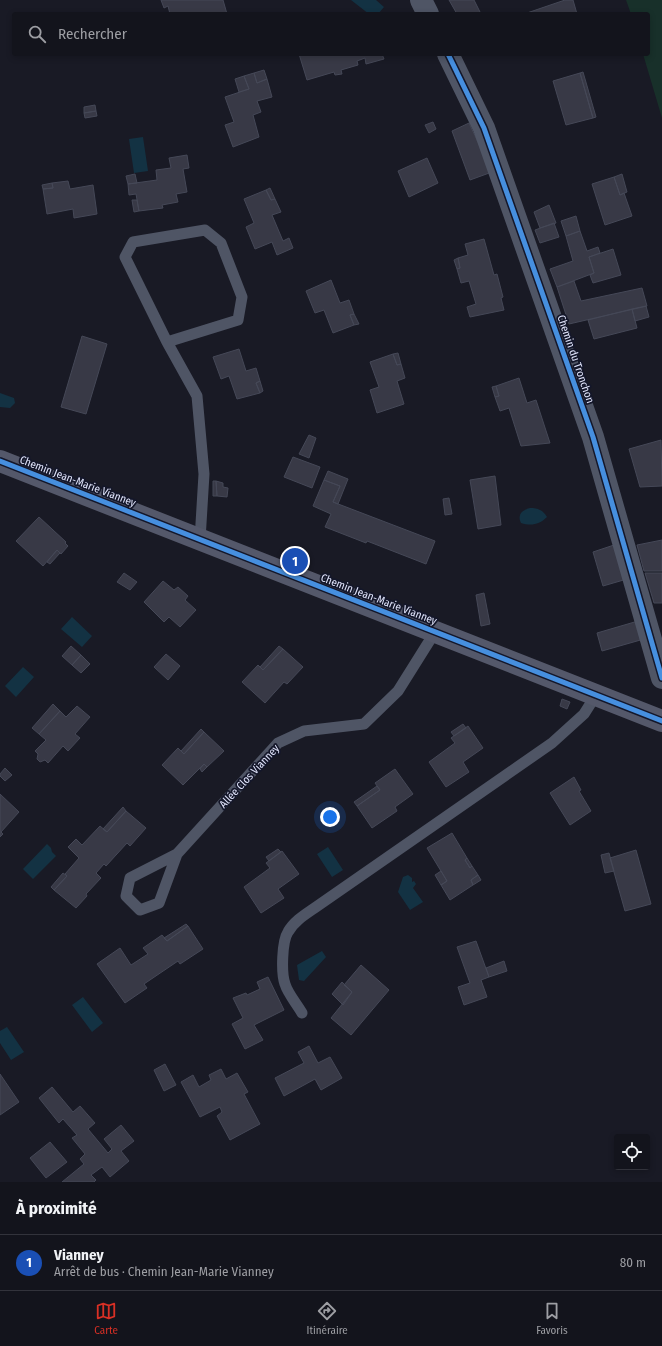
<!DOCTYPE html>
<html lang="fr">
<head>
<meta charset="utf-8">
<style>
	:root { --surface:#13141c; --page:#202129; --text:#f1f3f6; --muted:#9d9ea3; --line:#32333b; --accent:#d93025 }
	body { margin:0; font-family:"Fira Sans Condensed",sans-serif; background:var(--page); color:var(--text) }
	.controls { position:absolute; right:12px; bottom:12px; display:grid; overflow:hidden; border-radius:4px; box-shadow:0 2px 6px #0003 }
	.controls button { width:36px; height:36px; display:grid; place-items:center; padding:0; border:0; border-bottom:1px solid var(--line); background:var(--surface); color:var(--text); font:20px sans-serif }
	.you { position:absolute; left:330px; top:817px; width:14px; height:14px; margin:-10px; border:3px solid #fff; border-radius:50%; background:#1a73e8; box-shadow:0 0 0 6px #1a73e833 }
	.badge { display:grid; place-items:center; width:26px; height:26px; border-radius:50%; background:var(--accent); color:#fff; font-size:13px; font-weight:700 }
	.pin { position:absolute; translate:-50% -50%; border:2px solid #fff; box-shadow:0 1px 4px #0006 }
	.list { margin:0; padding:0; list-style:none }
	h2 { display:flex; justify-content:space-between; align-items:center; height:52px; margin:0; padding:0 16px; font-size:17px }
	h2 small { font-size:13px; font-weight:400; color:var(--muted) }
	.list li { display:grid; grid-template-columns:26px 1fr auto; gap:12px; align-items:center; box-sizing:border-box; height:56px; padding:0 16px; border-top:1px solid var(--line) }
	.list b { display:block; font-size:15px; white-space:nowrap }
	.list p { margin:0; font-size:13px; white-space:nowrap; color:var(--muted) }
	.list em { font-size:13px; font-style:normal; color:var(--muted) }
	.icon { flex:none; width:22px; height:22px; fill:none; stroke:currentColor; stroke-width:2; stroke-linecap:round; stroke-linejoin:round }
	.map { position:relative; flex:none; width:662px; height:1182px; overflow:hidden }
	.search { position:absolute; background:var(--surface); box-shadow:0 2px 6px #0003; left:12px; right:12px; top:12px; height:44px; display:flex; align-items:center; gap:10px; box-sizing:border-box; padding:0 14px; border-radius:4px; color:var(--muted); font-size:15px }
	.sheet { height:108px; background:var(--surface) }
	nav { display:flex; justify-content:space-around; align-items:center; box-sizing:border-box; height:56px; border-top:1px solid var(--line); background:var(--surface); font-size:11px; color:var(--muted) }
	nav a { display:grid; justify-items:center; gap:2px }
	nav .on { color:var(--accent) }
	.map>svg:first-child { display:block }
	.green { fill:#18302a }
	.water { fill:#133243 }
	.building { fill:#383946; stroke:#454857 }
	.lines { fill:none; stroke-linecap:round; stroke-linejoin:round }
	.lane { stroke:#4f5565; stroke-width:11 }
	.street { stroke:#4f5565; stroke-width:22 }
	.secondary { stroke:#54586a; stroke-width:22 }
	.cycleway-casing { stroke:#14172a; stroke-width:8 }
	.cycleway { stroke:#468fdf; stroke-width:5 }
	.labels { text-anchor:middle; stroke-width:3.5; stroke-linejoin:round; paint-order:stroke }
	.street-label { font-size:11px; fill:#e1e5fc; stroke:#14172a }
</style>
</head>
<body>
<div class="map">
<svg width="662" height="1182" viewBox="0 0 662 1182">
	<rect width="100%" height="100%" fill="#191a25"/>
	<path class="green" d="M626 0H662V118L643 54H648V14H631Z"/>
	<path class="water" d="M351 0H376L384 7 378 14H369Z
		M143 137 148 171 134 173 129 139Z
		M0 393 14 398 15 403 10 408 0 407Z
		M530 508C538 508 543 510 547 517 539 525 531 526 521 523 517 515 522 510 530 508Z
		M72 617 92 636 82 647 61 629Z
		M23 667 34 677 16 697 5 686Z
		M47 844 51 848 52 852 56 856 33 879 23 869Z
		M328 847 343 870 332 877 317 854Z
		M408 875 412 878V882L414 881 416 884 413 888 423 902 410 910 398 892 403 877Z
		M322 951 326 957 304 981 299 980 297 965Z
		M83 997 103 1023 92 1032 72 1005Z
		M7 1027 24 1052 11 1060 0 1043V1031Z"/>
	<path class="building" d="M161 0H223L227 14H170L168 6 164 8Z
		M449 0H474L481 14H457Z
		M565 0H573L577 14H524Z
		M299 54H382L384 59 366 64 365 58 357 61 358 65 341 70 342 74 335 75 334 72 307 80Z
		M264 70 267 79 257 83 254 73Z
		M583 72 596 117 593 118 580 73Z
		M254 73 257 83 267 79 272 97 257 101 261 112 253 115 259 137 233 147 225 125 234 122 225 97 249 89 244 76Z
		M580 73 593 118 566 125 553 81Z
		M244 76 249 89 239 92 235 79Z
		M95 105 96 111 84 113V107Z
		M96 111 97 116 85 118 84 113Z
		M433 122 436 129 429 133 425 125Z
		M469 123 492 172 470 180 452 131Z
		M187 155 189 168 183 169 187 192 176 194 178 202 162 205 163 208 139 211 136 194 129 195 128 184 157 180 156 170 171 168 169 158Z
		M427 158 438 183 409 197 398 171Z
		M135 174 137 183 128 184 126 176Z
		M622 174 627 192 620 195 614 177Z
		M614 177 620 195 624 193 632 216 605 225 592 184Z
		M68 181 70 189 93 185 97 214 74 218 73 209 47 214 43 189 53 188 52 183Z
		M52 183 53 188 43 189 42 185Z
		M270 188 275 199 271 200 266 190Z
		M266 190 271 200 275 199 281 212 272 215 283 241 289 238 293 248 277 255 272 242 255 249 246 227 254 223 244 199Z
		M132 200H137L139 211 134 212Z
		M549 205 556 223 540 228 534 212Z
		M576 216 580 231 566 236 561 221Z
		M554 223 559 237 540 243 535 230Z
		M580 231 587 251 598 247 600 253 589 257 594 273 557 287 550 269 573 261 566 236Z
		M484 239 494 275 497 274 503 297 501 298 504 310 470 317 467 307 476 304 469 281 461 283 457 269 460 268 458 258 468 255 465 244Z
		M613 249 621 275 593 283 590 275 594 273 589 257Z
		M458 258 460 268 457 269 454 260Z
		M331 280 340 303 349 300 354 314 350 315 354 325 333 333 324 310 315 313 306 291Z
		M574 281 581 301 642 288 647 306 569 324 557 287Z
		M646 306 649 317 635 321 632 309Z
		M632 309 637 328 594 339 588 320Z
		M354 314 359 324 354 325 350 315Z
		M82 336 107 344 86 414 61 407Z
		M239 349 246 371 256 368 260 381 256 383 260 393 237 399 229 376 221 379 213 357Z
		M398 353 401 364 397 365 393 354Z
		M393 354 397 365 401 364 405 378 397 381 404 404 377 413 370 390 379 387 370 362Z
		M519 378 527 403 536 400 550 443 521 446 509 408 500 411 495 397 499 396 496 386Z
		M260 381 263 391 260 393 256 383Z
		M496 386 499 396 495 397 492 387Z
		M309 435 316 438 309 458 299 454Z
		M661 440 662 486 640 487 629 449Z
		M293 457 320 467 312 488 284 477Z
		M328 471 348 479 338 504 333 502 340 486 324 480Z
		M495 476 501 525 478 529 470 480Z
		M324 480 340 486 333 502 435 541 426 564 367 541 366 543 325 527 331 514 313 506Z
		M213 481H216L217 496H213Z
		M216 481 223 483V487L228 488 227 497 217 496Z
		M449 498 452 514 445 515 443 499Z
		M39 517 66 542 65 543 68 546 61 554 57 550 43 566 16 541Z
		M662 540V571H644L637 545Z
		M617 544 627 579 603 586 593 552Z
		M57 550 60 553 50 564 47 562Z
		M124 573 137 582 130 590 117 582Z
		M645 573H662V603H654Z
		M163 581 174 590 178 587 188 596 185 600 196 610 180 627 169 617 164 622 144 602Z
		M484 593 490 624 481 626 476 595Z
		M638 621 644 639 602 651 597 633Z
		M71 646 81 655 72 665 62 656Z
		M279 646 283 649 263 670 260 667Z
		M283 649 303 667 287 684 284 682 265 703 242 682 258 665 263 670Z
		M166 654 180 666 168 680 154 667Z
		M81 655 90 664 81 673 72 665Z
		M562 699 570 702 567 709 560 706Z
		M53 704 60 711 39 734 32 728Z
		M77 706 90 717 75 734 80 738 68 751 63 746 48 763 45 760 40 762 37 759 38 754 35 751 46 740 39 734 60 711 66 717Z
		M463 724 466 728 454 736 451 732Z
		M468 726 483 748 463 762 469 772 446 787 429 762 455 743 451 738Z
		M201 729 204 732 184 754 181 751Z
		M204 732 224 751 207 767 204 764 183 785 162 765 178 748 184 754Z
		M204 764 207 767 202 772 200 769Z
		M5 768 12 775 5 781 0 776V774Z
		M395 769 413 794 395 807 397 811 372 828 357 806 380 790 375 783Z
		M574 777 581 790 579 791 591 811 570 825 550 793Z
		M377 786 380 790 357 806 354 802Z
		M0 794 19 812 1 832 3 834 0 837Z
		M123 807 126 811 107 832 103 829Z
		M126 811 146 828 130 846 127 843 106 866 104 864 96 873 101 878 86 894 87 896 76 908 54 890 67 876 65 874 79 858 68 847 76 839 82 845 100 826 107 832Z
		M452 833 467 858 465 860 470 868 472 866 478 875 471 880 473 885 450 900 441 885 447 881 427 848Z
		M278 849 281 852 269 861 266 857Z
		M636 850 651 904 625 911 610 858Z
		M282 851 299 874 278 889 284 898 261 913 244 887 270 868 266 863Z
		M609 853 614 871 605 873 601 855Z
		M467 858 472 866 470 868 465 860Z
		M441 871 447 881 441 885 435 875Z
		M63 873 67 876 54 890 51 887Z
		M478 875 481 880 473 885 471 880Z
		M186 924 188 926 167 941 164 938Z
		M188 926 203 949 180 964 178 961 144 984 147 988 125 1003 97 964 120 948 131 965 148 954 143 948 162 935 167 941Z
		M476 941 489 977 481 980 487 997 464 1005 458 987 470 983 457 947Z
		M504 961 507 971 489 977 486 968Z
		M361 965 389 990 351 1035 331 1018 352 992 344 985Z
		M268 977 284 1010 254 1025 263 1040 245 1049 232 1024 243 1018 233 998 246 993 247 995 260 989 257 982Z
		M342 982 352 992 343 1005 332 994Z
		M309 1046 318 1063 330 1057 342 1078 321 1090 315 1079 284 1096 275 1078 304 1063 298 1052Z
		M165 1064 176 1085 164 1091 154 1070Z
		M221 1069 226 1079 237 1073 248 1092 244 1094 260 1124 230 1140 217 1116 222 1112 220 1107 200 1117 181 1082 193 1075 199 1087 211 1080 209 1075Z
		M0 1074 19 1102 0 1115Z
		M52 1087 73 1112 80 1106 95 1123 88 1129 108 1153 112 1149 104 1139 121 1125 134 1141 121 1151 129 1161 110 1177 102 1167 91 1175 96 1180 94 1182H62L84 1164 80 1159 85 1154 72 1138 77 1135 63 1119 59 1123 39 1098Z
		M50 1142 67 1162 46 1178 30 1158Z"/>
	<g class="lines">
		<path class="lane" d="M167 342 238 320 242 297 221 243 205 230 133 242 125 257 167 342 197 396 204 474 200 540
			M177 854 159 903 140 910 126 896 130 878 177 854 278 743 304 731 364 724 398 691 435 632
			M302 1013C297 1004 288 994 285 984 281 973 282 941 288 932 294 921 306 914 316 907L552 743 584 714 596 695"/>
		<path class="street" d="M421 0 428 14
			M448 54 484 128 593 437 662 678"/>
		<path class="secondary" d="M0 461 662 721"/>
		<g class="cycleway-casing">
			<path id="cycleway" d="M448 54 484 128 593 437 662 678
				M0 461 662 721"/>
		</g>
		<use href="#cycleway" class="cycleway"/>
	</g>
	<g class="labels">
		<g class="street-label">
			<text transform="translate(576 359) rotate(71)" y="4">Chemin du Tronchon</text>
			<text transform="translate(78 481) rotate(21)" y="4">Chemin Jean-Marie Vianney</text>
			<text transform="translate(379 599) rotate(21)" y="4">Chemin Jean-Marie Vianney</text>
			<text transform="translate(249 776) rotate(-47)" y="4">Allée Clos Vianney</text>
		</g>
	</g>
</svg>
<div class="controls">
<button><svg class="icon" aria-label="locate" viewBox="0 0 24 24"><circle cx="12" cy="12" r="6"/><path d="M12 2v4M12 18v4M2 12h4M18 12h4"/></svg></button>
</div>
<div class="you"></div>
<div class="pin badge" style="left:295px;top:561px;background:#1a4fb4">1</div>
<div class="search"><svg class="icon" aria-label="search" viewBox="0 0 24 24"><circle cx="10" cy="10" r="6"/><path d="M15 15l6 6"/></svg>Rechercher</div>
</div>
<section class="sheet">
<h2>À proximité<small></small></h2>
<ul class="list">
<li><span class="badge" style="background:#1a4fb4">1</span><div><b>Vianney</b><p>Arrêt de bus · Chemin Jean-Marie Vianney</p></div><em>80 m</em></li>
</ul>
</section>
<nav>
<a class="on"><svg class="icon" aria-label="map" viewBox="0 0 24 24"><path d="M3 6l6-2 6 2 6-2v14l-6 2-6-2-6 2zM9 4v14M15 6v14"/></svg>Carte</a>
<a><svg class="icon" aria-label="directions" viewBox="0 0 24 24"><path d="M12 3l9 9-9 9-9-9zM9 14v-3h6M13 9l2 2-2 2"/></svg>Itinéraire</a>
<a><svg class="icon" aria-label="saved" viewBox="0 0 24 24"><path d="M7 4h10v16l-5-4-5 4z"/></svg>Favoris</a>
</nav>
</body>
</html>
